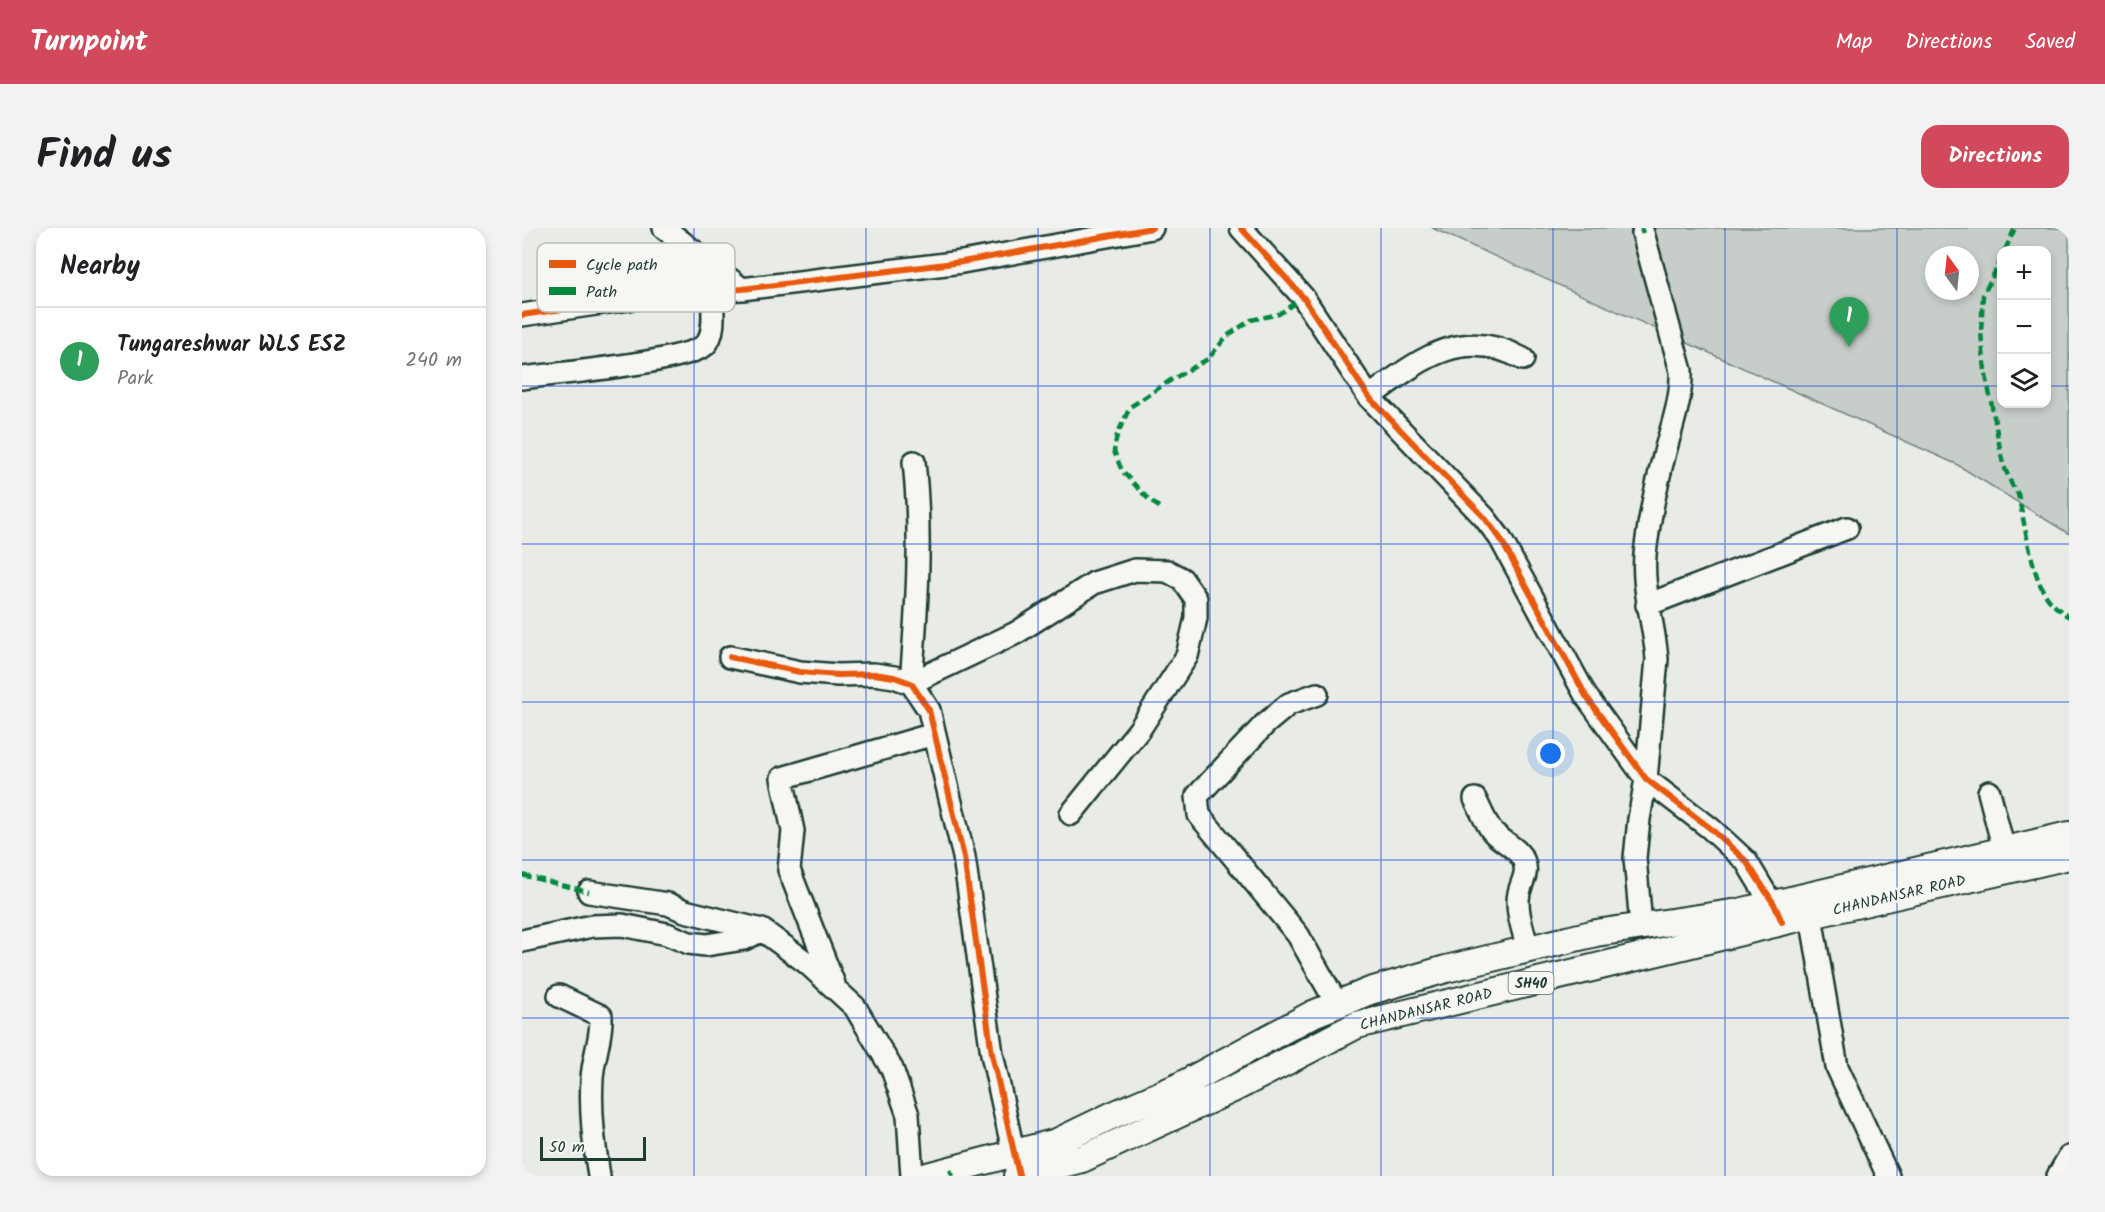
<!DOCTYPE html>
<html lang="en">
<head>
<meta charset="utf-8">
<style>
	:root { --surface:#fff; --page:#f2f2f2; --text:#202124; --muted:#757577; --line:#e0e0e0; --accent:#d1495b }
	body { margin:0; font-family:Kalam,sans-serif; background:var(--page); color:var(--text) }
	.controls { position:absolute; right:18px; top:18px; display:grid; overflow:hidden; border-radius:12px; box-shadow:0 3px 9px #0003 }
	.controls button { width:54px; height:54px; display:grid; place-items:center; padding:0; border:0; border-bottom:2px solid var(--line); background:var(--surface); color:var(--text); font:30px sans-serif }
	.compass { position:absolute; left:1403px; top:18px; width:54px; height:54px; border-radius:50%; background:var(--surface); box-shadow:0 3px 9px #0003; rotate:345deg }
	.scale { position:absolute; left:18px; bottom:15px; width:106px; box-sizing:border-box; padding-left:6px; border:3px solid #1f3d34; border-top:0; font-size:16px; line-height:21px; white-space:nowrap; color:#1f3d34; -webkit-text-stroke:4px #f6f6f2; paint-order:stroke }
	.you { position:absolute; left:1029px; top:526px; width:21px; height:21px; margin:-15px; border:4px solid #fff; border-radius:50%; background:#1a73e8; box-shadow:0 0 0 9px #1a73e833 }
	.badge { display:grid; place-items:center; width:39px; height:39px; border-radius:50%; background:var(--accent); color:#fff; font-size:20px; font-weight:700 }
	.pin { position:absolute; translate:-50% -50px; filter:drop-shadow(0 2px 3px #0008) }
	.pin::after { content:''; position:absolute; top:32px; width:21px; height:18px; background:inherit; clip-path:polygon(0 0,100% 0,50% 100%) }
	.list { margin:0; padding:0; list-style:none }
	h2 { display:flex; justify-content:space-between; align-items:center; height:78px; margin:0; padding:0 24px; font-size:26px }
	h2 small { font-size:20px; font-weight:400; color:var(--muted) }
	.list li { display:grid; grid-template-columns:39px 1fr auto; gap:18px; align-items:center; box-sizing:border-box; height:108px; padding:0 24px; border-top:2px solid var(--line) }
	.list b { display:block; font-size:22px; white-space:nowrap }
	.list p { margin:0; font-size:20px; white-space:nowrap; color:var(--muted) }
	.list em { font-size:20px; font-style:normal; color:var(--muted) }
	.icon { flex:none; width:33px; height:33px; fill:none; stroke:currentColor; stroke-width:2; stroke-linecap:round; stroke-linejoin:round }
	.map { position:relative; flex:none; width:1547px; height:948px; overflow:hidden; border-radius:18px }
	header { display:flex; align-items:center; gap:36px; box-sizing:border-box; height:84px; padding:0 30px; background:var(--accent); color:#fff }
	header strong { font-size:28px }
	nav { display:flex; gap:33px; margin-inline-start:auto; font-size:21px }
	.intro { display:flex; align-items:center; justify-content:space-between; box-sizing:border-box; height:144px; padding:0 36px }
	h1 { margin:0; font-size:42px }
	.button { padding:15px 27px; border-radius:18px; background:var(--accent); color:#fff; font-size:21px; font-weight:700 }
	main { display:flex; gap:36px; padding:0 36px }
	aside { flex:1; background:var(--surface); border-radius:18px; box-shadow:0 3px 9px #0003 }
	.map>svg:first-child { display:block }
	.green { fill:#c7cec9; stroke:#73867e; stroke-width:1.5; fill-rule:evenodd }
	.lines { fill:none; stroke-linecap:round; stroke-linejoin:round }
	.minor-casing { stroke:#1f3d34; stroke-width:26 }
	.major-casing { stroke:#1f3d34; stroke-width:30 }
	.minor { stroke:#f6f6f2; stroke-width:21 }
	.major { stroke:#f6f6f2; stroke-width:26 }
	.quiet { stroke:#00873e; stroke-width:4.5; stroke-dasharray:9 4.5; stroke-linecap:butt }
	.cycleway-casing { stroke:#f6f6f2; stroke-width:10 }
	.cycleway { stroke:#e8590c; stroke-width:6 }
	.grid { fill:none; stroke:#1d4ed8; stroke-width:1.5; stroke-opacity:0.55 }
	.labels { text-anchor:middle; stroke-width:5; stroke-linejoin:round; paint-order:stroke }
	.shield { fill:#f6f6f2; stroke:#60746d; stroke-width:1.5 }
	.shield-label { font-size:14px; font-weight:bold; fill:#1f3d34 }
	.street-label { font-size:15px; fill:#1f3d34; stroke:#f6f6f2 }
	.key { fill:#f6f6f2; stroke:#b6beb9; stroke-width:1.5 }
	.key-label { font-size:16px; fill:#1f3d34 }
</style>
</head>
<body>
<header>
<strong>Turnpoint</strong>
<nav><a>Map</a><a>Directions</a><a>Saved</a></nav>
</header>
<div class="intro"><h1>Find us</h1><a class="button">Directions</a></div>
<main>
<aside>
<h2>Nearby<small></small></h2>
<ul class="list">
<li><span class="badge" style="background:#2e9e5b">1</span><div><b>Tungareshwar WLS ESZ</b><p>Park</p></div><em>240 m</em></li>
</ul>
</aside>
<div class="map">
<svg width="1547" height="948" viewBox="0 0 1547 948">
	<rect width="100%" height="100%" fill="#e9ebe7"/>
	<filter id="ink" filterUnits="userSpaceOnUse"><feTurbulence type="fractalNoise" baseFrequency=".0167" numOctaves="2"/><feDisplacementMap in="SourceGraphic" scale="12" xChannelSelector="R" yChannelSelector="G"/><feConvolveMatrix kernelMatrix="1 2 1 2 8 2 1 2 1" color-interpolation-filters="sRGB"/></filter>
	<g filter="url(#ink)">
		<path class="green" d="M910 0H1547V306L1434 236ZM1480 22H1524V176H1480ZM1412 27H1448V63H1412Z"/>
		<g class="lines">
			<g class="minor-casing">
				<path id="minor" d="M142 0 220 61
					M719 0 781 69 847 169 962 289 978 310 1064 468 1124 551 1188 600 1224 633 1257 688
					M0 87 148 65 220 61 440 34 630 0
					M0 150C32 146 164 134 183 117 195 105 190 78 190 63
					M847 169C895 134 939 96 1001 131
					M1125 377 1325 300
					M208 429 278 444 316 447 352 446 372 449 389 455 407 482 442 629 470 826 495 941
					M389 455 494 405 572 355 613 342 645 343 660 351 674 371V390L665 428 617 502 549 586
					M389 455C395 381 400 308 392 234
					M795 466 767 476 743 496 675 568 677 587 776 707 815 776
					M1467 564 1482 622
					M953 571C959 582 963 595 971 604 981 615 1001 622 1003 638 1005 648 999 655 997 665 993 682 1002 704 1006 721
					M67 664 146 676 163 683 240 702 285 735 333 779 370 841 386 887 390 948
					M1286 671 1315 839 1366 948
					M1119 697 1113 630 1117 591 1124 551 1135 431C1132 393 1118 357 1124 318 1128 286 1135 254 1143 224 1150 197 1160 171 1159 143L1121 5
					M0 713 70 698 100 697 145 706 167 715 184 717 222 711 240 702
					M312 756 267 642 271 603 260 550 412 506
					M37 768 79 788C80 810 71 829 70 851 68 885 72 915 77 948
					M1536 948 1547 929"/>
			</g>
			<g class="major-casing">
				<path id="major" d="M405 948 535 914 591 887 656 859 791 786 848 763 924 741 1074 705 1217 684 1547 607
					M495 948 560 931 711 861 835 797 1289 687 1547 628"/>
			</g>
			<use href="#minor" class="minor"/>
			<use href="#major" class="major"/>
			<path class="quiet" d="M1119 0 1121 5
				M1483 22 1493 0
				M1480 30 1461 67 1459 105 1463 142 1481 236 1490 257 1496 266C1502 292 1510 346 1523 366 1529 376 1538 383 1547 389
				M637 279 627 272 600 243 592 223 595 207 608 179 649 152 686 131 705 108 729 92 757 86 781 69
				M0 647 67 664
				M428 942 431 948"/>
			<g class="cycleway-casing">
				<path id="cycleway" d="M719 0 781 69 847 169 962 289 978 310 1064 468 1124 551 1188 600 1224 633 1252 676 1260 694
					M0 87 148 65 220 61 440 34 630 0
					M208 429 278 444 316 447 352 446 372 449 389 455 407 482 442 629 470 826 497 947"/>
			</g>
			<use href="#cycleway" class="cycleway"/>
		</g>
	</g>
	<path class="grid" d="M172 0V948M344 0V948M516 0V948M688 0V948M859 0V948M1031 0V948M1203 0V948M1375 0V948M0 158H1480M1524 158H1547M0 316H1547M0 474H1547M0 632H1547M0 790H1547"/>
	<g class="labels">
		<rect class="shield" x="986.5" y="744" width="45" height="22" rx="4.5"/>
		<g class="shield-label">
			<text x="1009" y="760">SH40</text>
		</g>
		<g class="street-label">
			<text transform="translate(1377 667) rotate(-13)" y="5">CHANDANSAR ROAD</text>
			<text transform="translate(904 781) rotate(-14)" y="5">CHANDANSAR ROAD</text>
		</g>
	</g>
	<rect x="15" y="15" width="198" height="69" rx="9" class="key"/>
	<rect x="27" y="32" width="27" height="8" fill="#e8590c"/>
	<rect x="27" y="59" width="27" height="8" fill="#00873e"/>
	<g class="key-label">
		<text x="64" y="42">Cycle path</text>
		<text x="64" y="69">Path</text>
	</g>
</svg>
<div class="controls">
<button>+</button>
<button>−</button>
<button><svg class="icon" aria-label="layers" viewBox="0 0 24 24"><path d="M12 4l9 5-9 5-9-5zM3 14l9 5 9-5"/></svg></button>
</div>
<svg class="compass" viewBox="-18 -18 36 36"><path d="M0-13l5 13h-10z" fill="#e53935"/><path d="M0 13l5-13h-10z" fill="#757577"/></svg>
<div class="scale">50 m</div>
<div class="you"></div>
<div class="pin badge" style="left:1327px;top:119px;background:#2e9e5b">1</div>
</div>
</main>
</body>
</html>
